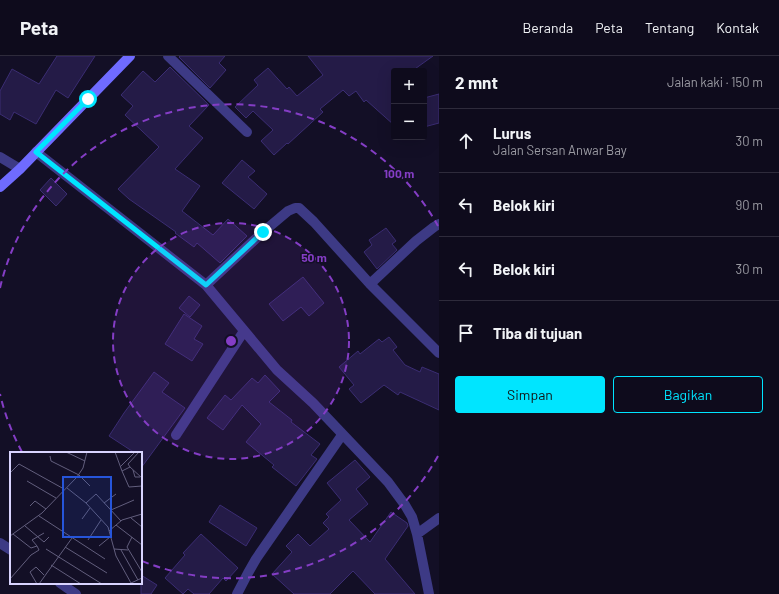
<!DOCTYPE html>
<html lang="id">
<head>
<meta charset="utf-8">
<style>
	:root { --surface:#0e0b1c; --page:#1c1929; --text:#f1f3f6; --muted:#9b9ba3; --line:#2e2b3b; --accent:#00e5ff }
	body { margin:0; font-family:Barlow,sans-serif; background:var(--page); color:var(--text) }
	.controls { position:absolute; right:12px; top:12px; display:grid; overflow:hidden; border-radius:4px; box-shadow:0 4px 16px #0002 }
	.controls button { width:36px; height:36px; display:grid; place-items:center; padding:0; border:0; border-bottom:1px solid var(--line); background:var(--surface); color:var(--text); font:20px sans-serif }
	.stop { position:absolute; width:12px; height:12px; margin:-9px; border:3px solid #00e5ff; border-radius:50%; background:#fff }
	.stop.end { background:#00e5ff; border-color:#fff; box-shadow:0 1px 4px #0008 }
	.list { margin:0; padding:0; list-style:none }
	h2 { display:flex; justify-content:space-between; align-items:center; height:52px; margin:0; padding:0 16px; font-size:17px }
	h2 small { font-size:13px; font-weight:400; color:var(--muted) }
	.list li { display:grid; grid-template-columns:26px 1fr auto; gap:12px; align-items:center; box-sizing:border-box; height:64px; padding:0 16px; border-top:1px solid var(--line) }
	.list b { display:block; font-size:15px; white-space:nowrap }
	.list p { margin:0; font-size:13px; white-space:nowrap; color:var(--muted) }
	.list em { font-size:13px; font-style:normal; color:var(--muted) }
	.actions { display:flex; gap:8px; padding:12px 16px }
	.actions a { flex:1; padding:9px 0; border:1px solid var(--accent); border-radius:4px; text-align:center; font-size:14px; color:var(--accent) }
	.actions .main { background:var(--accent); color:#111 }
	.icon { flex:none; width:22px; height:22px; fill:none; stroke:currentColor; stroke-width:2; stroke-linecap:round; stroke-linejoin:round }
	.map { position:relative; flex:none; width:439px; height:538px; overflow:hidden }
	header { display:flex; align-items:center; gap:24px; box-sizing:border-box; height:56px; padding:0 20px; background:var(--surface); border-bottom:1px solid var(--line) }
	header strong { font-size:19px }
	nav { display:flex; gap:22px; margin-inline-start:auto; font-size:14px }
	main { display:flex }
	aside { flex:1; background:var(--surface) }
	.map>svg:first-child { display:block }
	.building { fill:#241b47; stroke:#3b2d73 }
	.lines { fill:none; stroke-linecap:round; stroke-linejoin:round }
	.minor { stroke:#3d3a85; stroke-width:10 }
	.secondary { stroke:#6f6bff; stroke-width:10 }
	.route { stroke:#00e5ff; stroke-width:5 }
	.ring { fill:none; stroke:#843dc5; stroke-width:2; stroke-dasharray:7 5 }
	.inset-road { fill:none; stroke:#625e7d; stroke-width:1 }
	.view { fill:#2655da; fill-opacity:0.15; stroke:#2655da; stroke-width:2 }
	.inset-edge { fill:none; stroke:#d9d4ff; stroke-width:2 }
	.centre { fill:#843dc5; stroke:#130f26; stroke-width:2 }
	.ring-label { font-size:12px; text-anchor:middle; font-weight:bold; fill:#843dc5; stroke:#130f26; stroke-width:3; stroke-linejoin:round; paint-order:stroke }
</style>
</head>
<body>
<header>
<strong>Peta</strong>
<nav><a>Beranda</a><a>Peta</a><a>Tentang</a><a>Kontak</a></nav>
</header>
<main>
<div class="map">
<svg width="439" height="538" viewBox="0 0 439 538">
	<rect width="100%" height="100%" fill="#130f26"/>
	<path class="building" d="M57 0H95L68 42 56 34 36 68 14 56 10 64 0 58V35L12 13 39 28Z
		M180 0H225L219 7 226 14 210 32 179 1Z
		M308 0H433L412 15H394V69L366 44 364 46 356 35 349 40 343 34 320 53 323 56 288 88 287 87 274 99 261 85 273 74 253 55 246 62 235 51 258 29 254 24 268 12 287 33 289 31 297 40 323 19Z
		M170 11 209 49 189 70 203 82 175 113 200 130 182 155 213 179 228 163 247 180 220 207 197 187 194 191 175 177 176 176 129 143 118 133 159 91 125 59 133 50 121 39 143 15 155 26Z
		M439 38V67L424 71V42Z
		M242 104 255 115 248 121 267 138 254 153 222 127Z
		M51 122 67 138 56 150 40 134Z
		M386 172 396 185 392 188 397 194 377 213 364 196 372 189 369 184Z
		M303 221 324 247 309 260 301 251 283 265 269 248Z
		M189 240 200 249 190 261 179 252Z
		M184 258 202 270 194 283 203 288 192 305 165 288Z
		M389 281 397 291 393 294 405 309 420 316 422 311 439 318V354L400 336 398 339 384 329 361 347 349 333 354 329 339 311 358 295 360 298 379 283 382 286Z
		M154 316 169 327 162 336 185 352 141 412V397H135L109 380 124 357Z
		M265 319 280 335 269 346 292 364 291 366 320 388 311 399 317 403 296 430 272 411 274 409 246 386 261 368 242 349 223 374 207 362 225 339 231 344 252 322 258 327Z
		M355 404 370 421 356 433 368 448 349 464 370 486 391 456 407 467 408 470 385 503 415 538H375L353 515 330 538H294L272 518 292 496 286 490 298 478 310 490 329 473 323 467 329 461 326 458 341 444 327 427Z
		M220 449 257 472 246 490 209 466Z
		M201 478 238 512 226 525 223 522 209 538H194L188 533 183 538 165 522 185 499 183 497Z
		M141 519 157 529 151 538H141Z"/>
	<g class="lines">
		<path class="minor" d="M168 0 247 76
			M36 96 206 229 277 314 313 347 388 426 405 449 412 461 417 478 429 538
			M0 101 20 113
			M370 228 416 185 434 171 439 168
			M206 229 263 176 288 155 295 152H299L314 166 370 228 439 297
			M176 379 244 275
			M417 478 439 462
			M0 487 11 494
			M60 527 76 538
			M237 538 248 517 256 503 342 379"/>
		<path class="secondary" d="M0 131 20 113 130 0"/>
	</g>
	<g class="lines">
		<path class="route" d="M88 43 36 96 206 229 263 176"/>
	</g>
	<circle cx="231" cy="285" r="118" fill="#843dc5" fill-opacity=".12"/>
	<g class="ring">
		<circle cx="231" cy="285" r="118"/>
		<path d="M438 400A237 237 0 0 1 142 505M22 396A237 237 0 0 1 0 338M0 232A237 237 0 0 1 438 170"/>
	</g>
	<g transform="translate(10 396)">
		<rect width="132" height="132" fill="#130f26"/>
		<path class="inset-road" d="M56 0 75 9M105 0 112 19 120 15 132 26M40 4 41 9 69 23 80 34M110 15 125 0M120 15 118 12 129 0M123 18 125 25H130M112 19 119 35 132 34M0 21 9 12 54 37M17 29 46 46M57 36 76 51 98 75 106 104 121 131 132 126M76 51 86 42 111 69M94 51 106 42M20 54 25 49 36 57M101 58 124 48M29 64 95 107M121 66 132 75M72 67 80 56M106 73 132 93M15 74 34 90 39 85M99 79 112 68 132 62M3 82 21 96 27 94 22 88 34 81M0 84 32 61 67 25 73 16 77 0M122 85 117 95 132 120M78 88 91 68M89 94 100 85M55 95 97 121M36 97 92 132M104 97 118 98M111 98 128 128M41 113 71 132M0 127 21 103 29 98 27 94M27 132 20 120 26 115 34 123M29 132 62 86"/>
		<path class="view" d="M53 25H101V85H53Z"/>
		<rect width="132" height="132" class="inset-edge"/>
	</g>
	<circle cx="231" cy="285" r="6" class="centre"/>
	<g class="ring-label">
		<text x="399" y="122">100 m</text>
		<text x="314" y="206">50 m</text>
	</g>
</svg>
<div class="controls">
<button>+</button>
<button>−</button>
</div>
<div class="stop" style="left:88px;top:43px"></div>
<div class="stop end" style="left:263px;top:176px"></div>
</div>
<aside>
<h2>2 mnt<small>Jalan kaki · 150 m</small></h2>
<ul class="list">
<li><svg class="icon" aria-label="ahead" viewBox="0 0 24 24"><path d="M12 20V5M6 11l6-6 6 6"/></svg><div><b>Lurus</b><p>Jalan Sersan Anwar Bay</p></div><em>30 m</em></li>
<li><svg class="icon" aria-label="left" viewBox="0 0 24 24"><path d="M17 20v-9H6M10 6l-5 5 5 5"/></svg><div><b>Belok kiri</b></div><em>90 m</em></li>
<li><svg class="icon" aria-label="left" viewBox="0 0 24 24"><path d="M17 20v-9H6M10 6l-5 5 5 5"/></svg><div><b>Belok kiri</b></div><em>30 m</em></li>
<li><svg class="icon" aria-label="arrive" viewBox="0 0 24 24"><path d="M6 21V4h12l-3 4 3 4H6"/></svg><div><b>Tiba di tujuan</b></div></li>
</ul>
<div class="actions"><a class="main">Simpan</a><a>Bagikan</a></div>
</aside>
</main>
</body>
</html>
